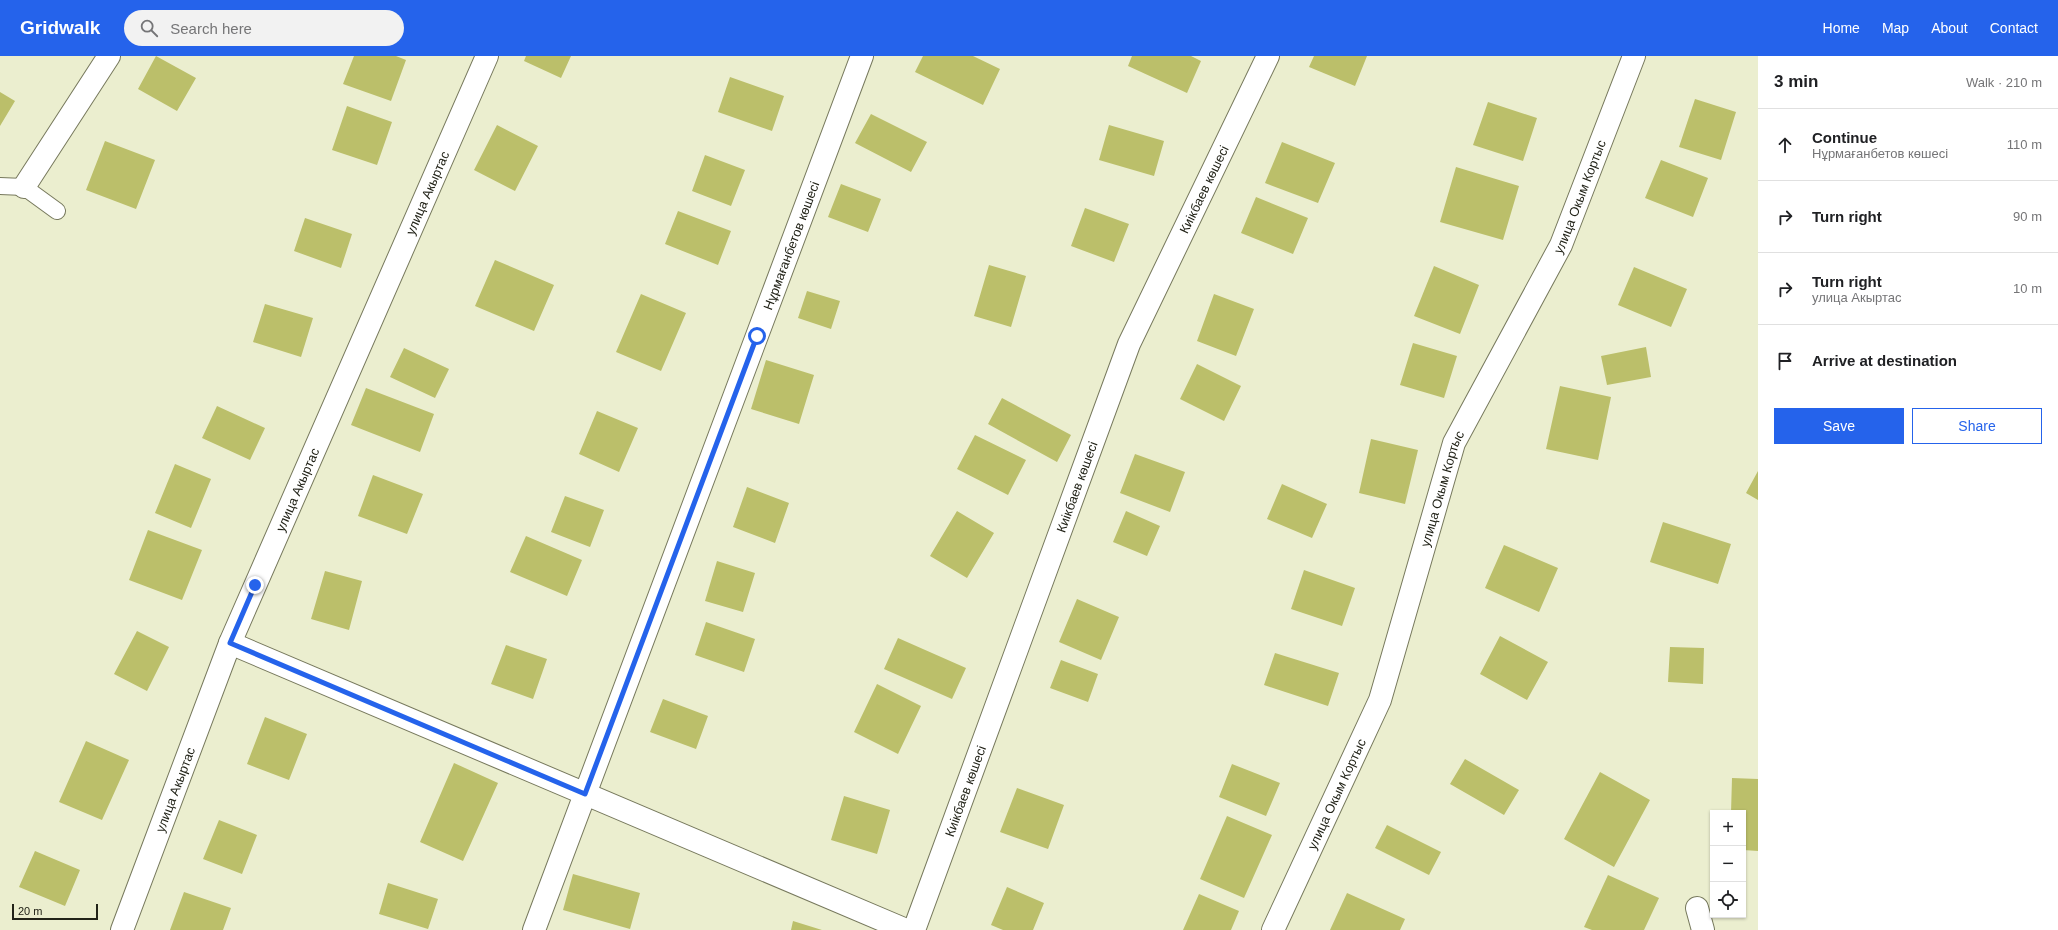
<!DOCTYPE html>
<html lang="en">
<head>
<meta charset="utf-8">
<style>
	:root { --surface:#fff; --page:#f2f2f2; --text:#202124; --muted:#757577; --line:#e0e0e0; --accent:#2563eb }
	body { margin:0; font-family:Arial,sans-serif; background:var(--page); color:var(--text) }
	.controls { position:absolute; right:12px; bottom:12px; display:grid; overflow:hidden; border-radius:0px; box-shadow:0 1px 3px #0004 }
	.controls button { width:36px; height:36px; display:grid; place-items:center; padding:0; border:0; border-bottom:1px solid var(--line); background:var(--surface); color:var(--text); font:20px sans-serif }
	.scale { position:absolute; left:12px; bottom:10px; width:86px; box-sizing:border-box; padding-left:4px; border:2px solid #222318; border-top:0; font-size:11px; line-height:14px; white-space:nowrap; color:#222318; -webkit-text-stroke:3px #ebeecf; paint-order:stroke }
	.stop { position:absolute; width:12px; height:12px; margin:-9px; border:3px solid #2563eb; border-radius:50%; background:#fff }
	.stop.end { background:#2563eb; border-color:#fff; box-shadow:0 1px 4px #0008 }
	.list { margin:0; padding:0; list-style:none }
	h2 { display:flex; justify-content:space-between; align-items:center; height:52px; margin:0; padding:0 16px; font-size:17px }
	h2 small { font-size:13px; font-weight:400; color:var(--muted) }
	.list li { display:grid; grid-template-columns:26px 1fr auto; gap:12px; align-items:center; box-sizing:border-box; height:72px; padding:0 16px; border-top:1px solid var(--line) }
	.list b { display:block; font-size:15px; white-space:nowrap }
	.list p { margin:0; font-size:13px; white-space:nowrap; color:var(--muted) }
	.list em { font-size:13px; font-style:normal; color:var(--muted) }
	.actions { display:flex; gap:8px; padding:12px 16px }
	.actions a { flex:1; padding:9px 0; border:1px solid var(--accent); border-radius:0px; text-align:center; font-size:14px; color:var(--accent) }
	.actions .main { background:var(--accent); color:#fff }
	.icon { flex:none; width:22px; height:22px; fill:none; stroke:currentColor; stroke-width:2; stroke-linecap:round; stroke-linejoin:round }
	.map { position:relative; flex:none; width:1758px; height:874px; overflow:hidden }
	header { display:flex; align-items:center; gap:24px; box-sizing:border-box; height:56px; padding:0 20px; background:var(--accent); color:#fff }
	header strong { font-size:19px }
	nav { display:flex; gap:22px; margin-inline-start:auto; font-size:14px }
	.search { width:280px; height:36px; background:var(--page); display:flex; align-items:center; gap:10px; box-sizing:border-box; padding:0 14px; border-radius:22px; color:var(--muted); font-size:15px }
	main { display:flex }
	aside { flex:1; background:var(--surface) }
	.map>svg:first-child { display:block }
	.building { fill:#bbbf6a }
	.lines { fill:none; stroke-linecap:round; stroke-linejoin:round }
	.service-casing { stroke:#77795d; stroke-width:18 }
	.minor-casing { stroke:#77795d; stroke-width:24 }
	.service { stroke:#fff; stroke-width:16 }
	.minor { stroke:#fff; stroke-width:22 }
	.route { stroke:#2563eb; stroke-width:5 }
	.labels { text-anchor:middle; stroke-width:3; stroke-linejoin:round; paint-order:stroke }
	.street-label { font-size:13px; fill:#222318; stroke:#ebeecf }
</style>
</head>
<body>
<header>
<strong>Gridwalk</strong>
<div class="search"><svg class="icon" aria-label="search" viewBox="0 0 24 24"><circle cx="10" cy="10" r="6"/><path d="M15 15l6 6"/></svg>Search here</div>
<nav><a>Home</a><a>Map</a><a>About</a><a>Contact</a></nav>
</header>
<main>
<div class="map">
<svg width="1758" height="874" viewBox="0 0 1758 874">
	<rect width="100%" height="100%" fill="#ebeecf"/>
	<path class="building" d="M156 0 196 22 177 55 138 33Z
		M354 0H396L406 4 391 45 343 28Z
		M526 0H571L561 22 524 5Z
		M923 0H973L1000 13 983 49 915 16Z
		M1132 0H1191L1201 5 1187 37 1128 10Z
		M1314 0H1367L1355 30 1309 11Z
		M730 21 784 40 772 75 718 56Z
		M0 36 15 45 0 70Z
		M1695 43 1736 56 1721 104 1679 91Z
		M1488 46 1537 62 1523 105 1473 89Z
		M347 50 392 66 377 109 332 94Z
		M871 58 927 86 911 116 855 87Z
		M497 69 538 90 515 135 474 114Z
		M1109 69 1164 85 1154 120 1099 104Z
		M105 85 155 104 136 153 86 134Z
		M1282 86 1335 107 1318 147 1265 127Z
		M705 99 745 114 731 150 692 135Z
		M1661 104 1708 122 1693 161 1645 142Z
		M1456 111 1519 130 1503 184 1440 166Z
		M841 128 881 143 868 176 828 161Z
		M1256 141 1308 162 1293 198 1241 177Z
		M1085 152 1129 168 1114 206 1071 190Z
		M678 155 731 175 718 209 665 188Z
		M305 162 352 178 341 212 294 195Z
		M495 204 554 229 534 275 475 250Z
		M989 209 1026 220 1011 271 974 260Z
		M1434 210 1479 229 1460 278 1414 260Z
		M1634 211 1687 233 1671 271 1618 249Z
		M807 235 840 245 831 273 798 262Z
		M641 238 686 257 661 315 616 296Z
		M1214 238 1254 253 1236 300 1197 285Z
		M265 248 313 262 301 301 253 286Z
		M1413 287 1457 300 1444 342 1400 329Z
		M1646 291 1651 321 1607 329 1601 300Z
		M404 292 449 313 435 342 390 321Z
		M766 304 814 319 799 368 751 353Z
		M1197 308 1241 330 1224 365 1180 343Z
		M1560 330 1611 341 1598 404 1546 393Z
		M366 332 434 358 420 396 351 369Z
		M1002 342 1071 379 1057 406 988 368Z
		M217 350 265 372 250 404 202 382Z
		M597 355 638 372 619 416 579 398Z
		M975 379 1026 404 1008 439 957 413Z
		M1371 383 1418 394 1405 448 1359 437Z
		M1135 398 1185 416 1170 456 1120 437Z
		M175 408 211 423 191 472 155 457Z
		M1758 415V444L1746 437Z
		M373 419 423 438 407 478 358 460Z
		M1282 428 1327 448 1312 482 1267 463Z
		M747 431 789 447 775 487 733 471Z
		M565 440 604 454 590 491 551 476Z
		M957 455 994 477 967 522 930 500Z
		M1126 455 1160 470 1147 500 1113 486Z
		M1663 466 1731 488 1718 528 1650 506Z
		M148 474 202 494 182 544 129 524Z
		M526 480 582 504 567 540 510 516Z
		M1504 489 1558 512 1539 556 1485 532Z
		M717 505 755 517 743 556 705 545Z
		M1304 514 1355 532 1342 570 1291 553Z
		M325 515 362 525 349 574 311 563Z
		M1077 543 1119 561 1101 604 1059 586Z
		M706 566 755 583 744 616 695 599Z
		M137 575 169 591 147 635 114 618Z
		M1500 580 1548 606 1527 644 1480 618Z
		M898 582 966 612 952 643 884 613Z
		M506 589 547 603 533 643 491 628Z
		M1670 591 1704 592 1703 628 1668 626Z
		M1275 597 1339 617 1328 650 1264 629Z
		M1061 604 1098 618 1088 646 1050 632Z
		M877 628 921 650 898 698 854 676Z
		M663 643 708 660 696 693 650 676Z
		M265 661 307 678 289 724 247 708Z
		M86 685 129 704 102 764 59 746Z
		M1465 703 1519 734 1504 759 1450 728Z
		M454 707 498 727 463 805 420 786Z
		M1232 708 1280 727 1266 760 1219 741Z
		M1600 716 1650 744 1614 811 1564 783Z
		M1732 722 1758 723V795L1743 794V757H1731Z
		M1017 732 1064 749 1048 793 1000 776Z
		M844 740 890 754 877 798 831 784Z
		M1227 760 1272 779 1244 842 1200 823Z
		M219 764 257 779 242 818 203 803Z
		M1387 769 1441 796 1429 819 1375 792Z
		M35 795 80 814 65 850 19 831Z
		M573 818 640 837 630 873 563 854Z
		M1608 819 1659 842 1644 874H1592L1584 871Z
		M388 827 438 843 428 873 379 858Z
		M1007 831 1044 847 1033 874H1003L991 869Z
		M184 836 231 852 223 874H170Z
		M1347 837 1405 863 1400 874H1330Z
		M1199 838 1239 855 1231 874H1183Z
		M793 865 822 874H791Z"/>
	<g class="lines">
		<g class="service-casing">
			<path id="service" d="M0 130 24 131 57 155"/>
		</g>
		<g class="minor-casing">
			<g id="minor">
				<path d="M24 131 109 0"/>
				<path d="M230 587 906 874"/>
				<path d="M1697 852 1703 874"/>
				<path id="s1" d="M122 874 230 587 487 0"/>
				<path id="s2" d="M534 874 862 0"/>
				<path id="s3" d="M914 874 1129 288 1268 0"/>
				<path id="s4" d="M1273 874 1380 644 1454 387 1561 189 1634 0"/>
			</g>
		</g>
		<use href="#service" class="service"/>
		<use href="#minor" class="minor"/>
	</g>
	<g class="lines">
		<path class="route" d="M255 529 230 587 585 738 757 280"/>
	</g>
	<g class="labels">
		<g class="street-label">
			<text dy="5" stroke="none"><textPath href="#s3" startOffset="796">Киікбаев көшесі</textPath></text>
			<text dy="5" stroke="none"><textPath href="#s1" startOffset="798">улица Акыртас</textPath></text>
			<text dy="5" stroke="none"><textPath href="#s4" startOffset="798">улица Окым Кортыс</textPath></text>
			<text dy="5" stroke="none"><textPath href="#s2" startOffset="731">Нұрмағанбетов көшесі</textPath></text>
			<text dy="5" stroke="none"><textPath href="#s3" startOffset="472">Киікбаев көшесі</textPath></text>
			<text dy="5" stroke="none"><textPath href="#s4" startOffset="474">улица Окым Кортыс</textPath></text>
			<text dy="5" stroke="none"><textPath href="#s1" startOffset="474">улица Акыртас</textPath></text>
			<text dy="5" stroke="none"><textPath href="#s1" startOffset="150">улица Акыртас</textPath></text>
			<text dy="5" stroke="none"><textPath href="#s3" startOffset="148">Киікбаев көшесі</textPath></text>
			<text dy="5" stroke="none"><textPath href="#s4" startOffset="150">улица Окым Кортыс</textPath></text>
		</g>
	</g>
</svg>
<div class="controls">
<button>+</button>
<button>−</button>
<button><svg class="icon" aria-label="locate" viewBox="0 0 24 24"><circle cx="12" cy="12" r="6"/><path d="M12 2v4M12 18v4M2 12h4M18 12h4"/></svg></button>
</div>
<div class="scale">20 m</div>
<div class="stop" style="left:757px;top:280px"></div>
<div class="stop end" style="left:255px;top:529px"></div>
</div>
<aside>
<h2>3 min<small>Walk · 210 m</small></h2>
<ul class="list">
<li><svg class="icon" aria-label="ahead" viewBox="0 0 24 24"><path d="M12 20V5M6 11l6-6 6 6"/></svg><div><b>Continue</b><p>Нұрмағанбетов көшесі</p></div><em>110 m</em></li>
<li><svg class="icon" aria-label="right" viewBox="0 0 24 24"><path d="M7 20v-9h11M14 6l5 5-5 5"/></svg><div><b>Turn right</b></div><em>90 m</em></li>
<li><svg class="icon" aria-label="right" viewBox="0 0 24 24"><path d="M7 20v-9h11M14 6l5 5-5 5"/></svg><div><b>Turn right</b><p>улица Акыртас</p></div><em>10 m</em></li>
<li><svg class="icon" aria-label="arrive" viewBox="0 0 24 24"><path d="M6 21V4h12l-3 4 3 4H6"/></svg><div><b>Arrive at destination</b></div></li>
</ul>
<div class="actions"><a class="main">Save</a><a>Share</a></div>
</aside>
</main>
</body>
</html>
